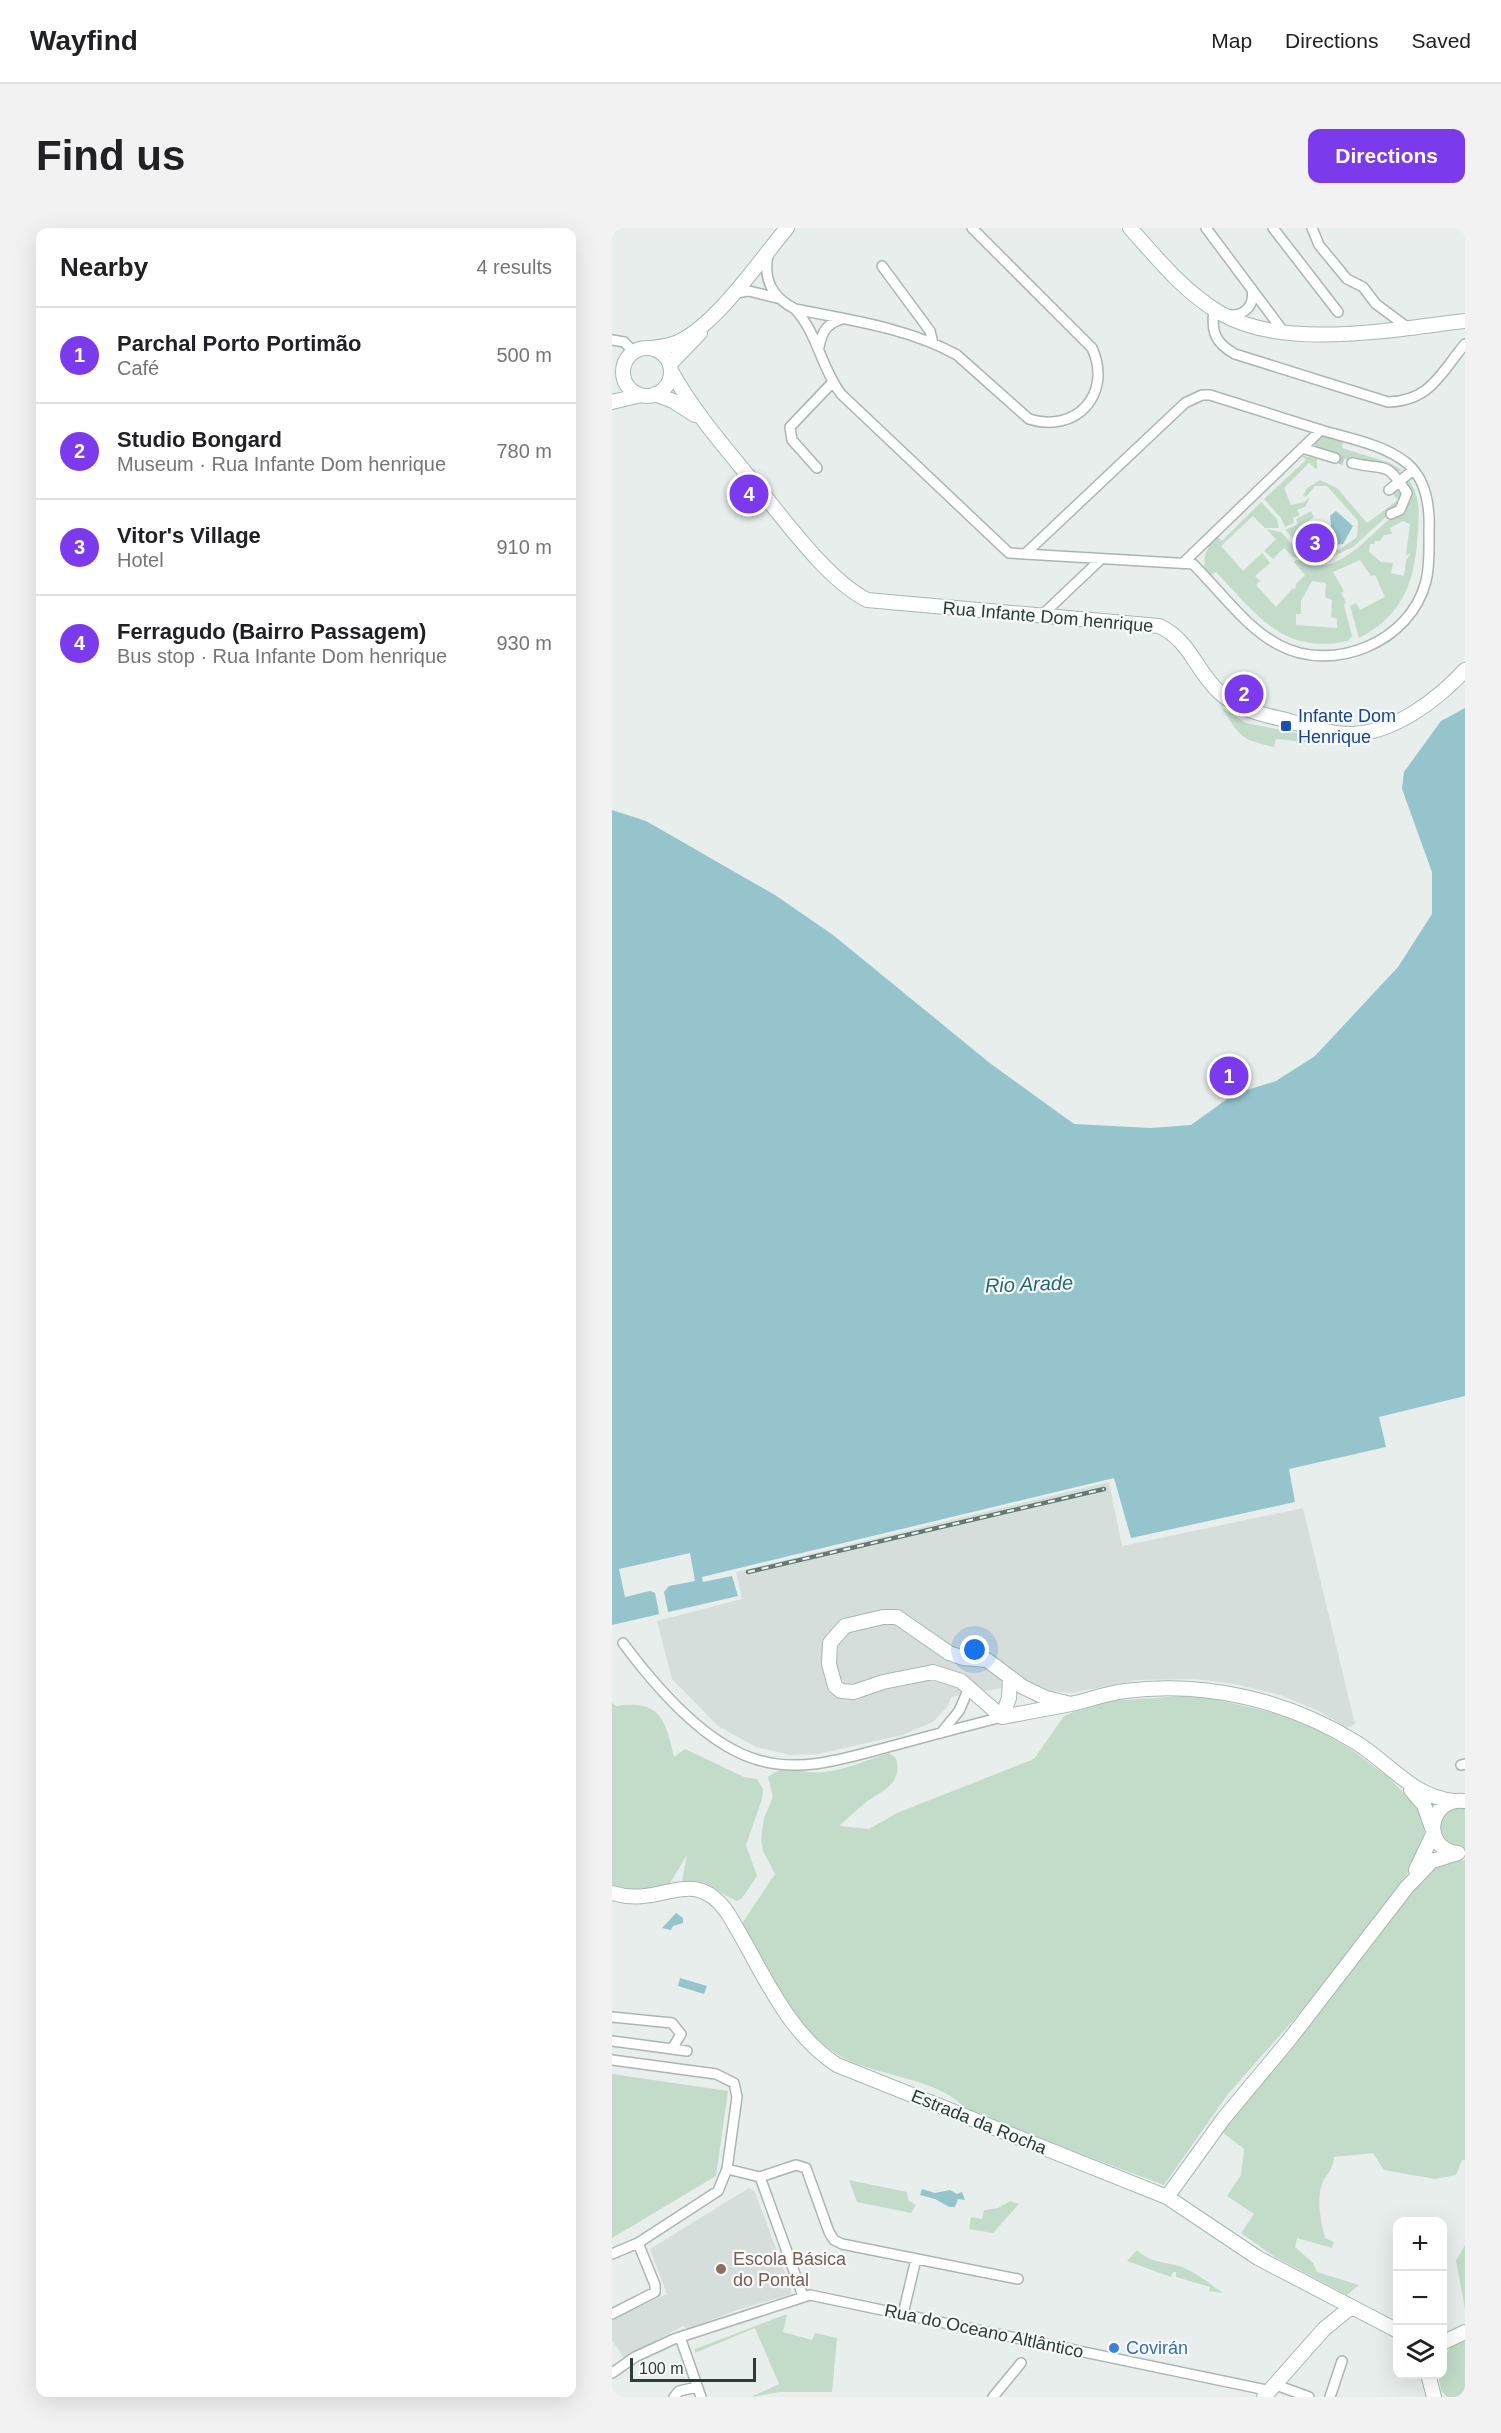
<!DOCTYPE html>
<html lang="en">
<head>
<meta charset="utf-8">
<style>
	:root { --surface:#fff; --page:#f2f2f2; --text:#202124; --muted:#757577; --line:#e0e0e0; --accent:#7c3aed }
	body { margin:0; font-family:Helvetica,sans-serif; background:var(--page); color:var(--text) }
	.controls { position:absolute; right:18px; bottom:18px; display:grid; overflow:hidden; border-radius:12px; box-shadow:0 6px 24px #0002 }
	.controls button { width:54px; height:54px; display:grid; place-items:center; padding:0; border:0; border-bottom:2px solid var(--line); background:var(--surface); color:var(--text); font:30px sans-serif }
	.scale { position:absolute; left:18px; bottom:15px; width:126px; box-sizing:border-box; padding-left:6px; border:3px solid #273f38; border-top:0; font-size:16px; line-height:21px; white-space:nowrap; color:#273f38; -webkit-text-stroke:4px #f7faf9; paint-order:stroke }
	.you { position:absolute; left:363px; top:1422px; width:21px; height:21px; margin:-15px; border:4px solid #fff; border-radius:50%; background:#1a73e8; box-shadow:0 0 0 9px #1a73e833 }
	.badge { display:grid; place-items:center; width:39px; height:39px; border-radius:50%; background:var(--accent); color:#fff; font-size:20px; font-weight:700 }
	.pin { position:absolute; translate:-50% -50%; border:3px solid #fff; box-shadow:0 2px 6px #0006 }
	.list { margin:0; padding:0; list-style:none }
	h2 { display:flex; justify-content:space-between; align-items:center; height:78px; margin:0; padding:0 24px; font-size:26px }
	h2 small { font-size:20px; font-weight:400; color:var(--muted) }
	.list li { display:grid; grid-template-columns:39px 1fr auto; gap:18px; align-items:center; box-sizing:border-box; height:96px; padding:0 24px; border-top:2px solid var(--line) }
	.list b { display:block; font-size:22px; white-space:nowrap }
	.list p { margin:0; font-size:20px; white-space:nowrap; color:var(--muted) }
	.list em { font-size:20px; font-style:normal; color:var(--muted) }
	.icon { flex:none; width:33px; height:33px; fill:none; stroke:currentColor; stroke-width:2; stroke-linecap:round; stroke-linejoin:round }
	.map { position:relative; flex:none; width:853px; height:2169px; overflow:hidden; border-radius:12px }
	header { display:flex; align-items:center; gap:36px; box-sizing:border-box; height:84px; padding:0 30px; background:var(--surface); border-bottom:2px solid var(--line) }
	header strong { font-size:28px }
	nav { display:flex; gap:33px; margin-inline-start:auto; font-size:21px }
	.intro { display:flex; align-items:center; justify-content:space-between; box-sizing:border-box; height:144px; padding:0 36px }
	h1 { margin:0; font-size:42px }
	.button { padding:15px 27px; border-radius:12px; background:var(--accent); color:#fff; font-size:21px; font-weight:700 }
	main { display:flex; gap:36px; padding:0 36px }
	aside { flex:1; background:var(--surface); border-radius:12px; box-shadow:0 6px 24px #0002 }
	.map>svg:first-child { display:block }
	.built { fill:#d5deda }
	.green { fill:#c2dcc9; fill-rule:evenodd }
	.water { fill:#95c4cd }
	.pier { fill:#e7eeeb }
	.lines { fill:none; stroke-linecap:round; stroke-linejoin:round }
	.street-tunnel { stroke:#c1cbc7; stroke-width:9; stroke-dasharray:9 4.5; stroke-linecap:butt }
	.street-casing { stroke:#aab6b2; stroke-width:12 }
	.secondary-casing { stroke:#a6b8b2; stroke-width:16 }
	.street { stroke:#fff; stroke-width:9 }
	.secondary { stroke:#fff; stroke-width:14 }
	.rail-casing { stroke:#627a73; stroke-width:4.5 }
	.rail { stroke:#f7faf9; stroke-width:2; stroke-dasharray:7; stroke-linecap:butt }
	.transit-dot { fill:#1a4fb4; stroke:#f7faf9; stroke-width:2 }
	.education-dot { fill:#8d6e63; stroke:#f7faf9; stroke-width:2 }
	.shop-dot { fill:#3f7fe0; stroke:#f7faf9; stroke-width:2 }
	.labels { text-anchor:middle; stroke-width:4.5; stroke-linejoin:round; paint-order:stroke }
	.street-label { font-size:18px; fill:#273f38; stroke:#f7faf9 }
	.transit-label { font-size:18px; fill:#164399; stroke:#f7faf9; text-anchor:start }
	.education-label { font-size:18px; fill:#785e54; stroke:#f7faf9; text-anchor:start }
	.shop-label { font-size:18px; fill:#366cbe; stroke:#f7faf9; text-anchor:start }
	.water-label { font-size:20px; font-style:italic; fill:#266775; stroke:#f7faf9 }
</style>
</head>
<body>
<header>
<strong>Wayfind</strong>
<nav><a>Map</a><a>Directions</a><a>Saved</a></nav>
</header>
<div class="intro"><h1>Find us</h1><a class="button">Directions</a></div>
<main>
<aside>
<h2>Nearby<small>4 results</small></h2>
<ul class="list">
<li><span class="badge">1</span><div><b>Parchal Porto Portimão</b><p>Café</p></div><em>500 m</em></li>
<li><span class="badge">2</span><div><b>Studio Bongard</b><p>Museum · Rua Infante Dom henrique</p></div><em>780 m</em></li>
<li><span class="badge">3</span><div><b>Vitor's Village</b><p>Hotel</p></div><em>910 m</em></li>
<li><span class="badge">4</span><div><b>Ferragudo (Bairro Passagem)</b><p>Bus stop · Rua Infante Dom henrique</p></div><em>930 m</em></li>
</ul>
</aside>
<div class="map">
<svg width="853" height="2169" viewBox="0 0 853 2169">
	<rect width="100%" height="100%" fill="#e7eeeb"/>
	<path class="built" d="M497 1254 510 1318 691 1280 743 1496 735 1500 707 1483 668 1467 623 1456 584 1451 525 1452 460 1465 439 1463 419 1455 339 1469 336 1478 321 1494 290 1507 206 1526 179 1527 144 1519 106 1498 60 1451 45 1393 130 1371 124 1344Z
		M137 1960 143 1964 179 2061V2066L125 2082 76 2101 71 2098 12 2130 0 2112V2091L55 2066 38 2021Z"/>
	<path class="green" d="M712 207 731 213 730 220 778 235 790 242 783 245C773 233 762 236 748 234 733 232 714 226 701 220L706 211Z
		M689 227 705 231V242L697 235 672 260 679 277 692 274 698 269 693 279 685 282 688 287 681 290 682 295 673 299 669 290 652 271 694 232Z
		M796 250C808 267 807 283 806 303 803 352 793 386 747 410L738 378 744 375 748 382 773 369 763 347 759 348 748 332 721 344 732 363 729 365 734 374 732 377 740 408 736 413C670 427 646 387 604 344L599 347 593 342C591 327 595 319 605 308L610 313 649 274 665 291 667 300H653L641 288 609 318 631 343 650 325 658 335 643 348 648 353 644 357 664 379 681 360 683 362 684 356 693 347 682 334 684 332C694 332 703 338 712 337 734 336 765 301 782 287L790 288 799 265 793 254ZM791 293 798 296 794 327 799 326 794 332 792 348 779 345 781 335 769 334 757 324 758 316H762L763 313H768L772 307 780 306 778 300ZM700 353 714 355 713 369 720 372 719 389 725 391V400L684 397V386H689V373Z
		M708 252 725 260 755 295 786 272 778 263 782 261 790 264 788 276 741 319 711 333 702 331 673 302 686 296 684 291 699 283 702 289 685 301 698 322 713 319 727 322 745 309 746 293 715 258H703L694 269 691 268 695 260Z
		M654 301 669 304 693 331 681 329 672 320 661 331 652 323 664 311Z
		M610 480 634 495 723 513 712 516 664 511 662 519C628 512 628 508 610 480Z
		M585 1467 667 1486 706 1502 740 1522 776 1549 802 1575 810 1590 813 1609 796 1645 717 1752 616 1866 552 1957 357 1884C328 1850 274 1850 236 1832 187 1810 155 1741 129 1697L163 1646 151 1623 149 1612 152 1590 161 1569 156 1549C170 1538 180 1542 196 1544 223 1547 252 1533 277 1525L284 1530C291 1558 269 1562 252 1576 243 1583 235 1591 227 1598L257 1601 285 1585 422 1531 452 1488 464 1483 497 1473Z
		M0 1475 4 1478C48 1472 53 1490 62 1529L73 1521 132 1549 145 1551 151 1561 150 1571 134 1617 145 1648 130 1670 125 1673C101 1663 99 1650 70 1654L75 1627 56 1658 9 1664 0 1661Z
		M841 1580H853V1620L835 1617 827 1605 829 1590Z
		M853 1632V1932H850L844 1947 823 1951 772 1942 761 1925 722 1929C720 1945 715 1944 710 1956 704 1973 709 1993 713 2010L722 2014 720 2020 685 2010 683 2019 701 2035 705 2044 747 2057 735 2067 663 2029 629 2005 642 1986 615 1968 629 1947 632 1921 610 1904 709 1782 817 1641 832 1635Z
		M0 1846 116 1863 104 1948 0 2010Z
		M237 1952 295 1964 296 1972 304 1977 299 1985 245 1974Z
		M398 1973 407 1976 381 2005 357 2001 359 1989 370 1991 372 1982 386 1980Z
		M853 2017V2081L844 2033Z
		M525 2022C541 2036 551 2033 570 2039 585 2045 598 2056 611 2065L597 2063 598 2059 564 2049V2044H561L559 2049 515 2033Z
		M175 2086 171 2104 200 2112 203 2105 225 2110 220 2164H167L139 2169 167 2156 143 2100 83 2125V2121Z
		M853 2113V2169H835L829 2162 826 2147 830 2146 831 2129 840 2118Z"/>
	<path class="water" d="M724 283 741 298 731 316 721 317 716 304 719 297 718 288Z
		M706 296 715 313 710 316 703 311 700 299Z
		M853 480V1168L767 1189 774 1219 677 1241 683 1274 519 1310 502 1250 90 1349 91 1354 120 1348 126 1368 0 1397V582L34 593 163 667 221 707 379 836 462 896 539 900 579 897 622 866 664 853 703 828 786 739 820 686V644L790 561 792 544 829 493Z
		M64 1685 71 1690V1695L61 1698 59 1702 50 1700Z
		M68 1750 95 1758 92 1766 66 1758Z
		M310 1961 323 1965 338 1962 345 1966 350 1964 353 1972 346 1971 343 1979H337L323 1971 308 1967Z"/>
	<path class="pier" d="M78 1325 83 1353 57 1358 52 1364 57 1388 48 1390 43 1365 38 1363 13 1369 7 1341Z"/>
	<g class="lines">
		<path class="street-tunnel" d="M723 230 740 235"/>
		<g class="street-casing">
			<path id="street" d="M594 0 671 103
				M661 0 726 84
				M700 0 707 17 735 51 751 59 764 76 795 99
				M156 27C151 52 160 69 183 81 237 92 297 100 345 127L417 191C464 206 501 166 480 120L360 0
				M270 38 318 103 321 115
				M123 65 137 63 165 70
				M183 81C206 106 209 140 229 166L397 325 581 336C608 363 634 400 667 417 721 446 799 414 814 353 818 337 817 319 817 303 818 279 815 253 796 236 773 217 740 211 712 203 674 191 636 179 598 167H590L573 175 413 326
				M602 81C599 104 603 115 623 126L776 174C818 173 828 146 853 116
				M617 87C633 88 643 77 640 61
				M0 112 12 114 22 124
				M207 119C210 104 214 96 230 91
				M690 220 723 230
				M740 235C774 243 773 231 795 265L788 282 779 286
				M205 240 180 212 178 199 220 155
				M777 262 801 242
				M571 335 709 202
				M429 388 488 332
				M11 1415C43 1458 93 1517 146 1532 193 1546 239 1528 284 1517 320 1507 355 1498 390 1489
				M329 1505 347 1483 357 1460
				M849 1537 853 1536
				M0 1789 60 1795 69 1806 60 1821
				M0 1813 75 1823
				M0 1832 104 1846 122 1855 125 1869 115 1941 106 1963 26 2015 0 2026
				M115 1941 148 1949
				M148 1949 184 1937 194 1940 217 2004 222 2012 230 2016 406 2051
				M148 1949 191 2068
				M0 2086 43 2064V2057L26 2015
				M291 2086 304 2031
				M68 2109 89 2169
				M0 2145 23 2129 62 2111 198 2067 659 2163
				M664 2157 697 2169
				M62 2169 67 2163 85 2159
				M381 2169 409 2135
				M718 2169 730 2133"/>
		</g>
		<g class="secondary-casing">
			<path id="secondary" d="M518 0C545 30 572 64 608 85 674 123 781 101 853 93
				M11 144a24 24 0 1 1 48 0a24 24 0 1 1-48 0Z
				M39 120C48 119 58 118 66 114 104 97 148 32 175 0
				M58 136 88 105
				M59 143C83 186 116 223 147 261 175 295 216 352 255 372L547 398C578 412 584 443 607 464 627 482 649 486 674 492 694 498 720 507 741 506 783 504 825 472 853 442
				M43 166 61 173 83 187
				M0 174 29 167
				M459 1476 434 1470 411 1459 375 1432 351 1430 337 1425 285 1389H271L233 1398 218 1415 217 1436 223 1458 229 1463 242 1464 271 1454 321 1444 349 1453 390 1489 459 1476C477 1472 495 1465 513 1463 594 1453 676 1472 745 1515 778 1536 801 1569 842 1573
				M390 1489 397 1470 398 1449
				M799 1562 812 1577 820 1600
				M845 1625C808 1620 817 1568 853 1573
				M804 1642 821 1606
				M0 1665C50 1681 80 1635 115 1684 148 1736 171 1802 225 1837L555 1969 646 2030 786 2103
				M555 1969 612 1890 677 1812 795 1659 820 1633 846 1625
				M830 2115 853 2104
				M816 2146 822 2169
				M652 2169 712 2101 738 2080"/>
		</g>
		<use href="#street" class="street"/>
		<use href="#secondary" class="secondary"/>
		<g class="rail-casing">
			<path id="rail" d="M136 1344 492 1261"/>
		</g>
		<use href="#rail" class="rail"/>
	</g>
	<rect class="transit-dot" x="668" y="492" width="12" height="12" rx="3"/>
	<circle class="education-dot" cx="109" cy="2041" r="6"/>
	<circle class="shop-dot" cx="502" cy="2120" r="6"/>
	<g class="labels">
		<g class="street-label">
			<text transform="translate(436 389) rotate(5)" y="6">Rua Infante Dom henrique</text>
			<text transform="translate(367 1894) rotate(22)" y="6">Estrada da Rocha</text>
			<text transform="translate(372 2103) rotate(12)" y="6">Rua do Oceano Altlântico</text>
		</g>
		<g class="transit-label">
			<text x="686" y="494">Infante Dom<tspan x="686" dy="21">Henrique</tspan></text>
		</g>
		<g class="education-label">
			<text x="121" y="2037">Escola Básica<tspan x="121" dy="21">do Pontal</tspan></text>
		</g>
		<g class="shop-label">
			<text x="514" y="2126">Covirán</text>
		</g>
		<g class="water-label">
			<text transform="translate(417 1056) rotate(-2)" y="7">Rio Arade</text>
		</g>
	</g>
</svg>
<div class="controls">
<button>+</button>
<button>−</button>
<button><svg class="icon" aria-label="layers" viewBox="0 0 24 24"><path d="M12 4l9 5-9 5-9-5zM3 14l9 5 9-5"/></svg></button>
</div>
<div class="scale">100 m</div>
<div class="you"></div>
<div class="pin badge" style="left:617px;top:848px">1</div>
<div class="pin badge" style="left:632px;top:466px">2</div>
<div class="pin badge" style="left:703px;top:315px">3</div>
<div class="pin badge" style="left:137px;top:266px">4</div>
</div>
</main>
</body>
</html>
